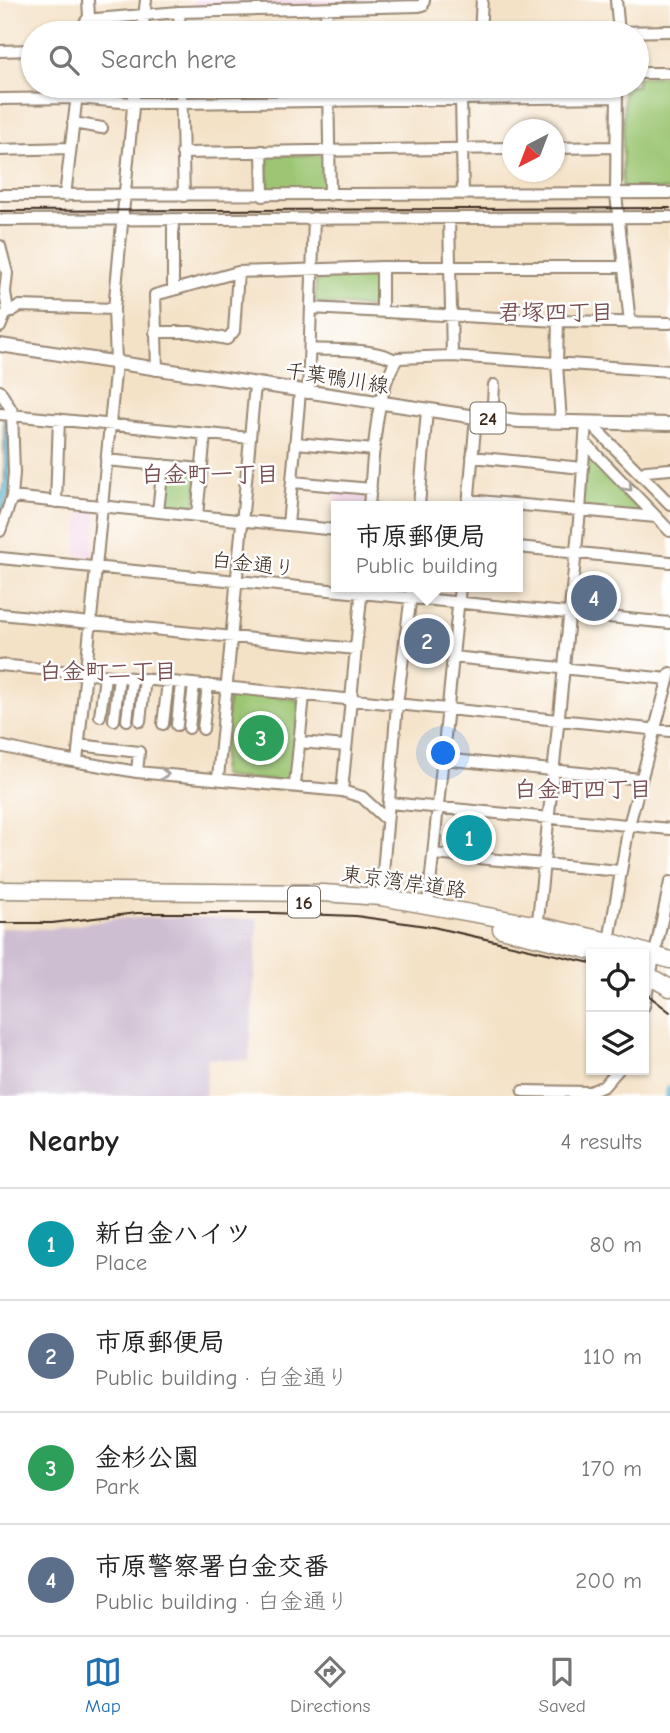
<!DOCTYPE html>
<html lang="en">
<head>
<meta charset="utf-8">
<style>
	:root { --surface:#fff; --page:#f2f2f2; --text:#222; --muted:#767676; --line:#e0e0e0; --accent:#1f6fb2 }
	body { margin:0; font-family:"Comic Neue","Klee One",sans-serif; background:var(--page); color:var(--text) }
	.controls { position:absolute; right:21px; bottom:21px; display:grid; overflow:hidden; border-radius:0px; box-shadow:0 2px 5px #0004 }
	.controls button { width:63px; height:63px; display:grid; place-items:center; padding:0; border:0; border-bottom:2px solid var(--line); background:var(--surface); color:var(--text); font:35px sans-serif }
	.compass { position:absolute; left:502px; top:119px; width:63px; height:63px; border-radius:50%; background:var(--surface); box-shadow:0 2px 5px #0004; rotate:222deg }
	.you { position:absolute; left:444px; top:754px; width:24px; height:24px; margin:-18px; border:5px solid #fff; border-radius:50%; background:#1a73e8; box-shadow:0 0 0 10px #1a73e833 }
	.badge { display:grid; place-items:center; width:46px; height:46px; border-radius:50%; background:var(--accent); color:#fff; font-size:23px; font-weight:700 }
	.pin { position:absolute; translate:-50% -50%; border:4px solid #fff; box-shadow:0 2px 7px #0006 }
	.popup { position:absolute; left:331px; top:501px; width:192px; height:91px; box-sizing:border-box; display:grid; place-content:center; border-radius:0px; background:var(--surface); filter:drop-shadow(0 2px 5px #0005); font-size:23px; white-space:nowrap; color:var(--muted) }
	.popup b { font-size:26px; color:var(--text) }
	.popup::after { content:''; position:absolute; left:50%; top:100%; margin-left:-14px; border:14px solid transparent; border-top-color:var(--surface) }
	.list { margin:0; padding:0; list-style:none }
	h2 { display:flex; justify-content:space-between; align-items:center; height:91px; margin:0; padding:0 28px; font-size:30px }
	h2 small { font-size:23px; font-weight:400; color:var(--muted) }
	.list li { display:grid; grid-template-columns:46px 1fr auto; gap:21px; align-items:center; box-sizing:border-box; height:112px; padding:0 28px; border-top:2px solid var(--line) }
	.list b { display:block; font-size:26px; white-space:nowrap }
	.list p { margin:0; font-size:23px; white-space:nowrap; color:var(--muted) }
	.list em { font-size:23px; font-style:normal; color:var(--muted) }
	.icon { flex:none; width:38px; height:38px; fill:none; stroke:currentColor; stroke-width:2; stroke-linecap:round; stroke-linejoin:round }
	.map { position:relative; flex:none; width:670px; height:1096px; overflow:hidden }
	.search { position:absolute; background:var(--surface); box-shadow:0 2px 5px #0004; left:21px; right:21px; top:21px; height:77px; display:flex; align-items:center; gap:18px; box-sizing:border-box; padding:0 24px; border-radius:38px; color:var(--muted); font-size:26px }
	.sheet { height:539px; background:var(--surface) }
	nav { display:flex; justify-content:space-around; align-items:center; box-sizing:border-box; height:98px; border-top:2px solid var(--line); background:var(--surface); font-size:19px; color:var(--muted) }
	nav a { display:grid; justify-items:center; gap:4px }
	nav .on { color:var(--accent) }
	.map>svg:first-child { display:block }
	.built { fill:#f1d0e3 }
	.industrial { fill:#cebed1 }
	.green { fill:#9cc673; stroke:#6c7848; stroke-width:2 }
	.water { fill:#5ebddc; stroke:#4c747d; stroke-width:2 }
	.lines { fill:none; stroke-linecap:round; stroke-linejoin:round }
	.canal { stroke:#5ebddc; stroke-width:8 }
	.minor-casing { stroke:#988672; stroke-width:14 }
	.major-casing { stroke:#988672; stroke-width:16 }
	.highway-casing { stroke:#988672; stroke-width:19 }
	.minor { stroke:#fff; stroke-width:10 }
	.major { stroke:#fff; stroke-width:12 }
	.highway { stroke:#fff; stroke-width:16 }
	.rail { stroke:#3b2a1e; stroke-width:2 }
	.oneway { stroke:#a79f9a }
	.labels { text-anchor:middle; stroke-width:5; stroke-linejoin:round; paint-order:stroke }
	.shield { fill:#fff; stroke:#766a62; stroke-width:2 }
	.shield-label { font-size:19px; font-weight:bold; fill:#3b2a1e }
	.street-label { font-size:21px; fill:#3b2a1e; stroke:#fff }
	.neighbourhood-label { font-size:23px; font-weight:bold; fill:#785052; stroke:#fff }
</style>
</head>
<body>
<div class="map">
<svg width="670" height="1096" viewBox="0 0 670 1096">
	<rect width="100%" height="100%" fill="#fff"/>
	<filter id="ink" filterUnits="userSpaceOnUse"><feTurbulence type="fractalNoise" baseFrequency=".0143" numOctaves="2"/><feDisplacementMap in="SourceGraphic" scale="14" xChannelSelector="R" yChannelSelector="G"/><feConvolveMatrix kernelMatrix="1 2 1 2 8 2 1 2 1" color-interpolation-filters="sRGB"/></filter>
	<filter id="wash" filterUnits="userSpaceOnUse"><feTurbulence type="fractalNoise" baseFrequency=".00686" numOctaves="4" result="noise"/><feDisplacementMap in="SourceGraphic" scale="28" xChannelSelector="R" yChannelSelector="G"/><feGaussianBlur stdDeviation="1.57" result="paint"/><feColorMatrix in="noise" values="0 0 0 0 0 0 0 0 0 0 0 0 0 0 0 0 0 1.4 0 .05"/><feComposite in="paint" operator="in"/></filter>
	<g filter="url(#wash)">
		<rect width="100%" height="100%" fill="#f4e2c7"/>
		<path class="built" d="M194 0H420V1L194 8Z
			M336 489 363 491 367 496 366 506H336V525L332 524Z
			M81 507 93 508 97 513 92 557 76 556Z"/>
		<path class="industrial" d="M169 917 258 919 249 1061 208 1058 205 1096H0V928L50 929 115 919Z"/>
		<path class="green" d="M670 76V190L622 189 624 86H637V77Z
			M267 154 325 156 327 190 268 192Z
			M316 272H379L377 308 315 303Z
			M586 444 656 517 580 511Z
			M168 468 198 474 195 509 191 512 164 509 161 505 165 471Z
			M233 692 296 699 300 703 293 779 290 782 224 777 221 773 229 695Z"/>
		<path class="water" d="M0 397 7 410 11 486 0 520V498L5 483 4 418 0 406Z"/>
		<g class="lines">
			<path class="canal" d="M669 1096 670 1089"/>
		</g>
	</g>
	<g filter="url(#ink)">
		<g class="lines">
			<g class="minor-casing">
				<path id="minor" d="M88 0 89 17 96 19 179 12 419 6 423 5 424 0
					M616 0 619 33
					M326 9 327 33
					M179 12 180 33
					M619 32 670 31
					M83 33 84 24 89 17
					M142 33 146 0
					M480 33 482 0
					M0 51 33 50
					M637 73H670
					M181 86 184 196
					M328 86 330 195
					M617 86 616 194 630 323
					M461 98 463 194
					M0 99 77 98 133 103H181L616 97
					M73 123 102 128
					M554 148 616 147
					M0 150 69 148
					M262 151 263 196
					M182 153 512 148
					M0 195 670 193
					M65 196 78 86
					M449 218 452 356
					M0 220 670 217
					M0 246 7 273 5 292 8 312
					M173 290V220
					M311 308 558 321 670 323
					M382 311V267
					M558 321 557 364 561 422
					M0 327 5 315 20 306 114 309
					M155 332H190L227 339 234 331 238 272
					M310 349C334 351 377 347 396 361
					M157 370 155 295 238 272 382 267H623
					M0 391 12 411 14 473 12 497 0 531
					M308 393 314 218
					M0 414 250 438
					M492 419 494 385
					M590 423 670 504
					M296 443 374 450
					M586 444 670 531
					M472 457 582 468
					M106 460 201 469
					M641 475 646 471 670 469
					M293 482 371 489
					M12 497 336 530
					M468 500 656 517
					M56 502 59 419
					M369 506C373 465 374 391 398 358L452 356 670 371
					M419 506 427 410
					M468 506 476 417
					M158 512 163 465
					M197 515 205 435
					M288 525 300 392
					M518 547 670 562
					M0 558 670 623
					M0 614 356 649
					M453 657 668 679
					M0 665 670 731
					M100 716 105 676
					M114 720 119 677
					M127 720 132 678
					M140 721 145 679
					M163 724 168 682
					M177 725 181 683
					M189 728 194 684
					M203 729 208 685
					M299 742 346 746
					M79 745 139 752 137 772
					M0 746 44 756 137 772 342 791 362 797 387 820
					M443 759 640 779
					M77 762 116 363 114 309 135 86
					M218 778 255 385
					M295 785 304 695
					M342 791 362 587
					M389 803 670 829
					M433 854 620 871
					M381 897 397 704 412 587
					M428 905 460 587
					M537 930 580 511 586 422
					M609 941 629 825 670 673
					M644 1006 670 882
					M523 1091 590 1092 604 1086 618 1070"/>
			</g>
			<g class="major-casing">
				<path id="major" d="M0 345 476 417 520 421 670 424"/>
			</g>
			<g class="highway-casing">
				<path id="highway" d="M0 890 323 893 381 897 538 925 609 941 670 960
					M501 929 604 954
					M644 973 670 988"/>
			</g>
			<use href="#minor" class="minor"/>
			<use href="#major" class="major"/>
			<use href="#highway" class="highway"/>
			<path class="rail" d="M0 211 670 208
				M0 923H52L137 913H273L356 916 433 927 591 963
				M644 992 670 1012"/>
		</g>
		<defs><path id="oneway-chevron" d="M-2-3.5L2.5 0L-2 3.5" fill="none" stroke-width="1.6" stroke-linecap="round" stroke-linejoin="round" transform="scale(1.75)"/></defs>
		<g class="oneway">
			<use href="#oneway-chevron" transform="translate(628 487) rotate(46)"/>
			<use href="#oneway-chevron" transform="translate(164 774) rotate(4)"/>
		</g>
	</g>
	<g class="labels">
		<g class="shield">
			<rect x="470.5" y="402.5" width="35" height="31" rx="5"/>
			<rect x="288" y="886.5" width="32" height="31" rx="5"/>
		</g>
		<g class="shield-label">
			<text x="488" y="425">24</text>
			<text x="304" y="909">16</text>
		</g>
		<g class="street-label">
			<text transform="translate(337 378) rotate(9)" y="7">千葉鴨川線</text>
			<text transform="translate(253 564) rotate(6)" y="7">白金通り</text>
			<text transform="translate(404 882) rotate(8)" y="7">東京湾岸道路</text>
		</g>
		<g class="neighbourhood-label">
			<text x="556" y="320">君塚四丁目</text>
			<text x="210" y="482">白金町一丁目</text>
			<text x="108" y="679">白金町二丁目</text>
			<text x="583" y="797">白金町四丁目</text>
		</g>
	</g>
</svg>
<div class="controls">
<button><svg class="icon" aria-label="locate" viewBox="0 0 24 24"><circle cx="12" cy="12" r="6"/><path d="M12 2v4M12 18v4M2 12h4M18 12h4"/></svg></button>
<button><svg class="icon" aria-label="layers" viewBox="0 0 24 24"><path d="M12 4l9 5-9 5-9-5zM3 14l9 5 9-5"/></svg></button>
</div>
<svg class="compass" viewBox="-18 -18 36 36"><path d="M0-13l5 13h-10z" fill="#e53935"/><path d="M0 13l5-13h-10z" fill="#767676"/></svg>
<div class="you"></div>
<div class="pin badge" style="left:469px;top:838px;background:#0f9aa8">1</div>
<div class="pin badge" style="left:427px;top:641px;background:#5c6f8a">2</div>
<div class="popup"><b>市原郵便局</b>Public building</div>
<div class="pin badge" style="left:261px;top:738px;background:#2e9e5b">3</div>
<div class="pin badge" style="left:594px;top:598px;background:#5c6f8a">4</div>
<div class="search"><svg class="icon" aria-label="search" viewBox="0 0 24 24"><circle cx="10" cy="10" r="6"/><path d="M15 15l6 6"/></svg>Search here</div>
</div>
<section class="sheet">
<h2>Nearby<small>4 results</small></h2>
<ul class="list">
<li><span class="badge" style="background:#0f9aa8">1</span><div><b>新白金ハイツ</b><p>Place</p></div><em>80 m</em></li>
<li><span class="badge" style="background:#5c6f8a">2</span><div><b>市原郵便局</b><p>Public building · 白金通り</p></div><em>110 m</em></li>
<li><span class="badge" style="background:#2e9e5b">3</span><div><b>金杉公園</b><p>Park</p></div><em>170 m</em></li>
<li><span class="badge" style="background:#5c6f8a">4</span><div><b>市原警察署白金交番</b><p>Public building · 白金通り</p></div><em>200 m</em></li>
</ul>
</section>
<nav>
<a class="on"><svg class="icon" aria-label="map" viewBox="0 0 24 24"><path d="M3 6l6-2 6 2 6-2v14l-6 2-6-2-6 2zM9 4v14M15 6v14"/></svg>Map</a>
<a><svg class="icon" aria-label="directions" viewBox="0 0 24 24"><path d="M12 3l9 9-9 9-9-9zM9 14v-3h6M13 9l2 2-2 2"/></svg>Directions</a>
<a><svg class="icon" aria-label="saved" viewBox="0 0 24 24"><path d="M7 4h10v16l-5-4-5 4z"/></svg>Saved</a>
</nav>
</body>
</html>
